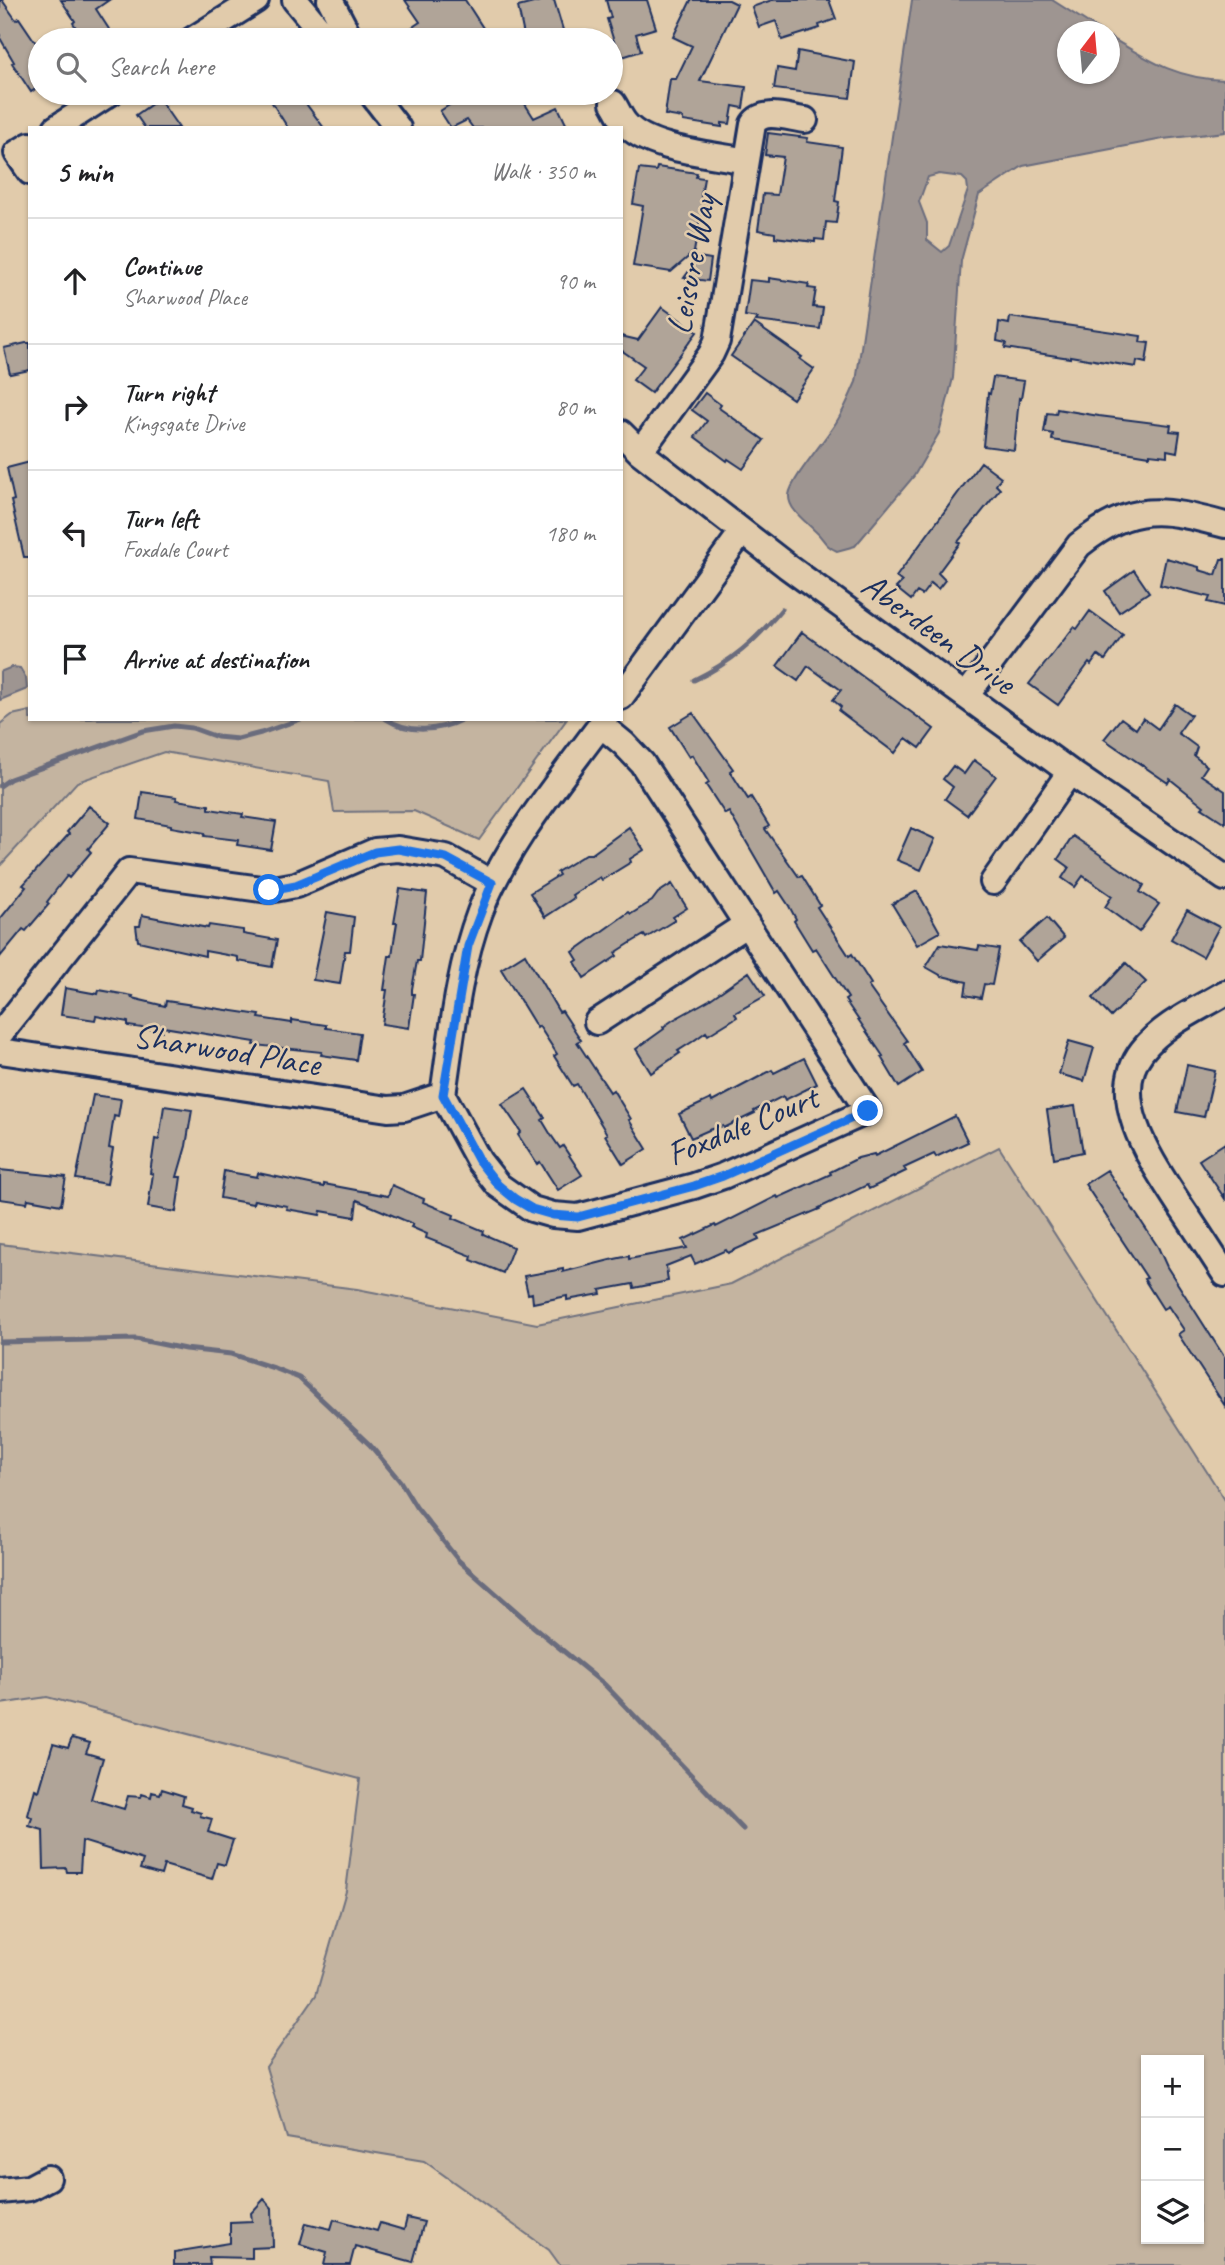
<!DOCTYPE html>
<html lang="en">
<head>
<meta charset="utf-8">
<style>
	:root { --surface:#fff; --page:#f6f6f6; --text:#202124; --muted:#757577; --line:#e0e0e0 }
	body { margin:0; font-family:Caveat,sans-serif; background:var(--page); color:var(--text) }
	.controls { position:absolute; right:21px; bottom:21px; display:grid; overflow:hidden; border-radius:0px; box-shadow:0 2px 5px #0004 }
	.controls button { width:63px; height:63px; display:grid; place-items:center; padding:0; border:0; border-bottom:2px solid var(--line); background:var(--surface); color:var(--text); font:35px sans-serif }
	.compass { position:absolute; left:1057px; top:21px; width:63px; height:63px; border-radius:50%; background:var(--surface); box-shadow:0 2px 5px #0004; rotate:16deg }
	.stop { position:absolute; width:21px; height:21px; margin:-16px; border:5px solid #1a73e8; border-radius:50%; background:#fff }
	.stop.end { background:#1a73e8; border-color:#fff; box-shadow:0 2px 7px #0008 }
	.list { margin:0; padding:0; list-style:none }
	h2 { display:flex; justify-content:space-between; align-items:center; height:91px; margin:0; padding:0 28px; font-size:30px }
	h2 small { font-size:23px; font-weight:400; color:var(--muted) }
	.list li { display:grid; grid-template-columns:46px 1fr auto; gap:21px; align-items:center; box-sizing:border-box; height:126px; padding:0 28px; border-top:2px solid var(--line) }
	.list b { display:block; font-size:26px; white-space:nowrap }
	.list p { margin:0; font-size:23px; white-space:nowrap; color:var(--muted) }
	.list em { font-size:23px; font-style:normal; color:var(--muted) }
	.icon { flex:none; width:38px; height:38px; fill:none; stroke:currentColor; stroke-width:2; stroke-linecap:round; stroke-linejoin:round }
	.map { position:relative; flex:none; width:1225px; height:2265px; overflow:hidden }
	.search { position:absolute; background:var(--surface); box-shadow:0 2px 5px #0004; left:28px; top:28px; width:595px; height:77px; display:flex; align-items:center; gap:18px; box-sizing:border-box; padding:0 24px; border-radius:38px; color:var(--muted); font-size:26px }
	.panel { position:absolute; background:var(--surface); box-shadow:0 2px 5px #0004; left:28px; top:126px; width:595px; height:595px; border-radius:0px }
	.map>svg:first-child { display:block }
	.green { fill:#c4b4a0; stroke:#70727f; stroke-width:2; fill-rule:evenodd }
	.water { fill:#9e9591; stroke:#6a6c7d; stroke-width:2; fill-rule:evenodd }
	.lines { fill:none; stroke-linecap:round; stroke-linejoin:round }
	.stream { stroke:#6a6c7d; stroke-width:5 }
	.building { fill:#b0a498; stroke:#1b2f5e; stroke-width:2 }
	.minor-casing { stroke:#1b2f5e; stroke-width:30 }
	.minor { stroke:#e1cbab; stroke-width:24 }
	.route { stroke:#1a73e8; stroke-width:9 }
	.labels { text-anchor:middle; stroke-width:5; stroke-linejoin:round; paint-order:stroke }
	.street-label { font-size:35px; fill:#1b2f5e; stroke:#e1cbab }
</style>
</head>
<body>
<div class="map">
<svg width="1225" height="2265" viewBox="0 0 1225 2265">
	<rect width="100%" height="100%" fill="#e1cbab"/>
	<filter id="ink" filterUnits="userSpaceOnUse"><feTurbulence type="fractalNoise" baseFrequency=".0143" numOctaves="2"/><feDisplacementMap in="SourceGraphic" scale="14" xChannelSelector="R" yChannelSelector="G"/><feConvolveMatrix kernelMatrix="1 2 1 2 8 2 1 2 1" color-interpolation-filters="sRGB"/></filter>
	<g filter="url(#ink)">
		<path class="green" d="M30 711V719H567L479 840 414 811 334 812 329 781 164 752 77 782 0 866V724L12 715Z
			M999 1147 1225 1500V2265H560L549 2250 424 2161 287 2138 266 2067 316 1995 346 1891 360 1779 47 1697 0 1704V1244L357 1289 537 1324 731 1284ZM1146 2060H1199V2239H1146Z"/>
		<path class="water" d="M912 0H1052L1101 31 1068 32V74H1110V37C1150 61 1177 79 1225 80V132L1163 139 1023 166 979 195 961 261 953 378 939 433 914 476 855 546 837 551C823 545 825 539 814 530 805 521 788 509 789 495 791 479 827 438 837 421 845 409 850 395 856 382ZM939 174 962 177 967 182 968 190 949 246 942 252 927 240V223L919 202 928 177Z
			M12 667 20 668 26 678 27 689 0 700V672Z"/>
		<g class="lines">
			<path class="stream" d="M694 680C732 662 755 641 782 609
				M386 719C410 734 439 731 463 719
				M0 786 10 779 143 731 174 726 192 728 217 737 238 739 261 733 301 719
				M0 1342 136 1339 185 1349 231 1354 274 1368 299 1378 370 1445 400 1481 416 1507 459 1561 534 1627 605 1685 743 1829"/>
		</g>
		<path class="building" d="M0 0H2L16 20 19 18 40 49V86L31 92 12 63 14 62 0 38Z
			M61 0H109L96 9 116 40H84L73 23 75 21Z
			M405 0H465L483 28 464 40H393L420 22Z
			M545 0H554L566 40H525L518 7Z
			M606 0H647L656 28 636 34 641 51 619 58 607 19 611 18Z
			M691 0H729L737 4 700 81 746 87 743 108 733 106 730 124 722 123V127L683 121V118L665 115 670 79H676L692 46 673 37Z
			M772 0H829L836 19 819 25 820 28 782 40 776 21 759 27 752 7Z
			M798 51 855 62 850 98 774 89 777 68 795 71Z
			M266 93H298L324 128H288Z
			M468 93H518L534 118 558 107 568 128H473L467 120 451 128 440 111Z
			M159 99 170 115 179 128H145L136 115Z
			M768 133 808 138 807 142 842 147 835 201 839 202 836 223 826 222 824 240 815 239V242L775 237V233L758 230 763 194 777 195 783 157 765 155Z
			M657 167 697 173 696 177 704 178 701 196 711 197 708 218 700 217 694 252 671 272 633 266 643 206 633 204 639 169 656 171Z
			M699 257 711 259 708 281 684 278Z
			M769 278 809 284 808 288 816 289 813 307 823 308 820 329 756 321 758 318 745 316 750 280 769 282Z
			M662 307 697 332 651 393 633 380 644 366 621 350V336L638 340Z
			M1010 317 1141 336 1140 342 1149 343 1146 363 1137 361 1136 367 1070 356V358L1005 348 1006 343 997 341 999 322 1009 324Z
			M754 323 802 357 800 359 814 369 793 399 731 356Z
			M26 343H30V370L10 374 4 348Z
			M993 377 1024 381 1021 399 1019 398 1014 450 983 446 988 393 990 394Z
			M705 393 721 405 719 408 764 440 743 469 728 459 727 461 695 437 707 421 692 410Z
			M1057 409 1099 416 1171 425 1170 431 1180 432 1177 452 1167 450V456L1150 454V456L1052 440 1053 434 1044 432 1047 413 1056 414Z
			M30 462V557H24L11 501 14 500 7 468Z
			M981 462 1001 477 996 485 1000 489 958 542 960 543 938 573 945 580 938 589 931 583 922 595 917 592 911 600 896 588 902 582 896 577Z
			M1166 558 1199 567V570L1216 575 1221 559H1225V606L1208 602 1210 597 1160 585Z
			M1134 570 1149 592 1119 612 1105 591Z
			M1090 611 1123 635 1105 660 1098 655 1091 665 1089 663 1058 705 1029 684 1074 627 1077 629Z
			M802 632 934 729 920 748 906 738 895 753 839 711 841 707 833 700 841 690 808 666 798 681 777 666Z
			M1175 704 1191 715 1178 733 1197 747 1194 756 1207 766 1201 775 1225 791V823L1202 808 1204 806 1170 779 1168 783 1104 739 1121 718 1136 729 1143 718 1158 729Z
			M693 713 733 769 730 771 748 799 751 797 769 826 765 829 799 877 802 876 820 905 817 907 849 956 852 954 871 984 868 986 907 1041 904 1043 922 1072 899 1087 881 1057 883 1056 845 1000 848 998 816 948 812 950 794 921 796 919 789 906 779 891 776 893 729 812 725 814 706 785 709 783 692 755 689 757 670 727Z
			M974 760 996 776 967 815 945 799 953 787 943 779 953 766 964 774Z
			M142 792 177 797 176 800 209 805V809L243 814 242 817 276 822 271 850 237 845 238 840 204 836 205 833 171 827V825L138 819Z
			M89 806 110 823 88 849 91 852 69 878 67 876 56 890 47 902 49 904 26 931 23 929 0 957V919L26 887 23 885 69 834 67 832Z
			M629 827 644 850 630 859 631 862 602 880 600 877 572 895 574 898 545 917 530 893 559 875 557 872 586 854H592Z
			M911 828 935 839 921 870 897 860Z
			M1073 836 1144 885 1140 892 1159 904 1139 932 1105 907 1112 896 1083 876 1075 887 1062 878 1069 867 1058 859Z
			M672 884 687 908 673 917 675 920 646 938 644 935 632 942 615 953 617 956 584 978 575 962 578 960 573 952 629 912 631 914 652 901 658 893Z
			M400 889 427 893 420 961H417L412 989V994H414L409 1028 382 1024 387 990H384L389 956H392L394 941 397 923H394Z
			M917 891 940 932 917 945 892 904Z
			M1187 910 1219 927 1203 957 1171 939Z
			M327 912 354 917 350 951H345L340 984 313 980Z
			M142 915 208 928 209 925 243 930V934L277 940 272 967 238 961V957L205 951V956L138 941 136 926H140Z
			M1047 918 1064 938 1037 961 1020 942Z
			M940 944 978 950 979 946 999 949 992 985 984 984 981 998 965 995 967 982 942 976 926 967Z
			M525 954 559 1012 562 1011 581 1040 577 1042 610 1092 613 1090 631 1119 629 1120 647 1149 623 1164 605 1135 607 1134 577 1084 573 1086 554 1056 557 1054 539 1026 537 1028 501 969Z
			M1126 963 1146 982 1111 1017 1093 998Z
			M749 972 765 996 735 1013 737 1017 708 1035 706 1032 692 1042 678 1051 680 1053 651 1073 636 1049 664 1029 663 1027 673 1020 709 1000Z
			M65 988 98 994 99 990 133 996 132 998 165 1006 166 1001 260 1015 259 1018 292 1023V1020L326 1025V1028L360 1033 356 1060 321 1055 322 1052 254 1045 255 1042 163 1027 162 1031 128 1026V1022L96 1016 95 1020 61 1015Z
			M1069 1041 1094 1048 1084 1081 1059 1074Z
			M804 1058 817 1084 785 1100 783 1096 754 1111 755 1113 724 1128 723 1126 709 1130 691 1138 679 1114 711 1099 712 1102 772 1070 774 1073Z
			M1187 1065 1215 1071 1204 1117 1177 1112Z
			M526 1089 545 1118 542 1120 551 1135 560 1148 563 1146 582 1175 558 1190 540 1162 537 1164 518 1135 521 1132 502 1104Z
			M93 1095 121 1099 118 1117 114 1116 109 1148 113 1149 107 1184 76 1179Z
			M164 1106 192 1110 186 1146 177 1177H181L176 1212 148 1207 153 1174 150 1173 155 1139 159 1140Z
			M1075 1106 1083 1152 1054 1158 1047 1110Z
			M955 1116 968 1142 936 1157 934 1154 904 1168 906 1171 869 1189 867 1185 819 1208 820 1209 757 1235 759 1239 728 1253 726 1250 695 1264 691 1256 666 1266 668 1281 634 1288 633 1284 600 1290 601 1294 567 1300V1296L533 1303 532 1293 528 1294 524 1276 563 1269V1272L610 1260 629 1256V1259L687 1248 683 1240 715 1225 716 1227 777 1196 778 1198 831 1174 830 1172 858 1158 874 1154 875 1156Z
			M1225 1143V1199L1199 1160Z
			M0 1170 66 1177 61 1205 28 1199 27 1203 0 1199Z
			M1107 1170 1158 1247 1167 1267 1225 1358V1406L1178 1334 1184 1330 1168 1306 1163 1309 1144 1279 1147 1278 1085 1184Z
			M224 1171 257 1177 258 1173 324 1187V1184L388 1196 392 1185 424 1199 423 1202 454 1215 453 1218 484 1231 483 1234 513 1247 503 1273 471 1260 472 1256 426 1238 427 1234 411 1227 413 1224 357 1200 355 1217 321 1211 320 1215 304 1212 286 1209 287 1206 254 1200 253 1204 220 1198Z
			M72 1738 90 1743 86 1753 103 1758 91 1799 124 1809 128 1796 141 1797 142 1794 151 1797 152 1792 160 1794 162 1789 184 1796 182 1804 192 1807 191 1810 201 1813 200 1816 212 1819 208 1832 233 1840 225 1865 217 1863 212 1879 164 1865 161 1875 140 1869 143 1860 82 1841 80 1872H67L66 1868 44 1869 43 1830 29 1826 32 1818 28 1815 35 1789 39 1791 53 1744 68 1748Z
			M264 2199 272 2208 273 2247 252 2248V2258L209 2257 210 2265H174V2252L230 2243V2222L252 2221 251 2213Z
			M407 2218 424 2222 413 2262 355 2246 350 2265H324L327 2252 300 2244 306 2223 331 2229 334 2219 377 2231 380 2223 404 2230Z"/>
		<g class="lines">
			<g class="minor-casing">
				<path id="minor" d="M295 0 328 40
					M330 0 351 40
					M192 40 256 0
					M371 93 398 128
					M613 103C617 109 620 117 625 123 647 150 713 154 746 161
					M56 128 110 93
					M30 145 17 153 30 172
					M621 433 640 452 787 566 1070 772 1225 878
					M640 452 711 354 717 341 753 124C763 108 788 118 805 120
					M966 696 1079 545C1133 502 1162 508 1225 525
					M621 697 742 532
					M993 882 1070 772
					M1225 993C1197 1010 1163 1024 1142 1051 1105 1099 1155 1166 1181 1207 1196 1229 1210 1251 1225 1274
					M597 1022 747 924
					M0 1034 129 871 269 890 296 885 375 851 398 849 446 857 492 883
					M0 1051 388 1109 404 1108 443 1095
					M443 1095 479 1161 498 1185 532 1209 553 1215 578 1217 694 1186 723 1176 868 1111 642 763 624 744 601 725
					M443 1095C452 1034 458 970 480 912 506 844 562 778 605 719
					M0 2191 29 2188 48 2178"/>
			</g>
			<use href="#minor" class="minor"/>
		</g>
	</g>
	<g class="lines" filter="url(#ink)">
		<path class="route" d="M269 890 296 885 375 852 398 849 446 858 492 883 468 946 443 1095 479 1161 498 1185 515 1199 532 1209 553 1215 578 1217 694 1186 723 1176 868 1111"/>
	</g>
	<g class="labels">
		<g class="street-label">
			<text transform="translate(691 264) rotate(-79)" y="12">Leisure Way</text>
			<text transform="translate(939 633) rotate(36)" y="12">Aberdeen Drive</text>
			<text transform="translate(227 1049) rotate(9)" y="12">Sharwood Place</text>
			<text transform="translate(742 1125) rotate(-22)" y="12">Foxdale Court</text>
		</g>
	</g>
</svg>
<div class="controls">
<button>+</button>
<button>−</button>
<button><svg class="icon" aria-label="layers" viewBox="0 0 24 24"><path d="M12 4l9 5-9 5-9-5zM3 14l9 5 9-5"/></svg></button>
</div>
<svg class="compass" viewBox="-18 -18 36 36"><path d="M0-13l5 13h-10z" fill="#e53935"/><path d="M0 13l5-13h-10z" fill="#757577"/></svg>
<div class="stop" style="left:269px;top:890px"></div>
<div class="stop end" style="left:868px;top:1111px"></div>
<div class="search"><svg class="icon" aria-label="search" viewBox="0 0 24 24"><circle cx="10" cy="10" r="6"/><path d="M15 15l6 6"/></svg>Search here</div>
<section class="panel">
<h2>5 min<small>Walk · 350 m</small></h2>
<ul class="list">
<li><svg class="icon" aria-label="ahead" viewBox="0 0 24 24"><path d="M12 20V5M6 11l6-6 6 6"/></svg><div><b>Continue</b><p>Sharwood Place</p></div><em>90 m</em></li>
<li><svg class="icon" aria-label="right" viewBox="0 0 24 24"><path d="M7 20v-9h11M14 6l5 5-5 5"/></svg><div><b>Turn right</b><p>Kingsgate Drive</p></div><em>80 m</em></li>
<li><svg class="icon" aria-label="left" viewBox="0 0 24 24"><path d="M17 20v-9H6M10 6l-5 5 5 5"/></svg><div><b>Turn left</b><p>Foxdale Court</p></div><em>180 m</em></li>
<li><svg class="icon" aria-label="arrive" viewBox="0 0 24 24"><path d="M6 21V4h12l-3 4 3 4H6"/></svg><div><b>Arrive at destination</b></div></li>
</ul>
</section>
</div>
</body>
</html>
